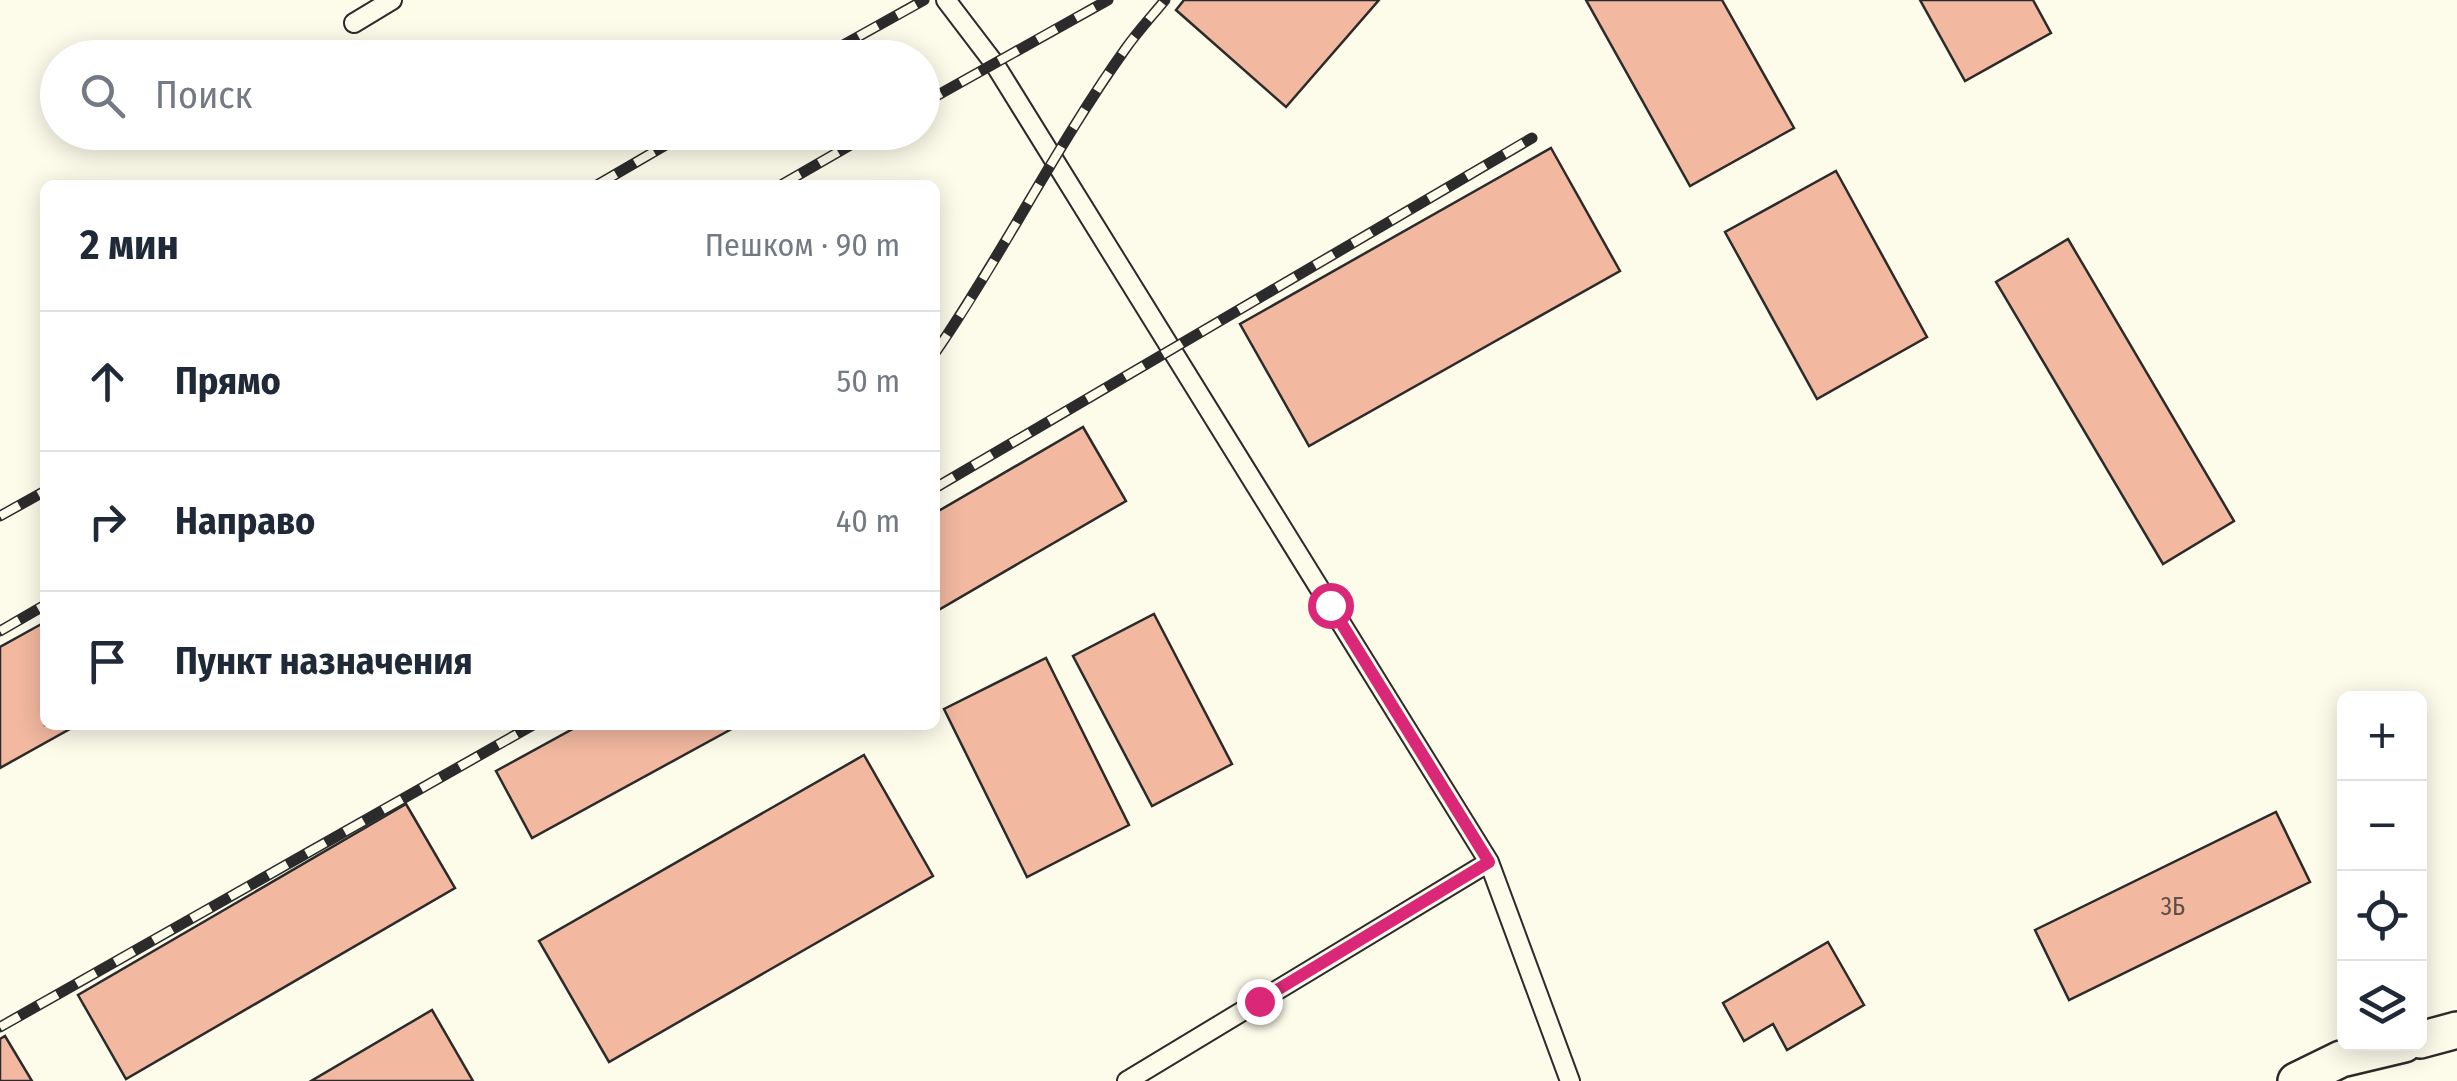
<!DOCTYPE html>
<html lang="ru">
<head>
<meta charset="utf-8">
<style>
	:root { --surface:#fff; --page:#f2f2f3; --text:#1f2937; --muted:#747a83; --line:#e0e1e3 }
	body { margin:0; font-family:"Fira Sans Condensed",sans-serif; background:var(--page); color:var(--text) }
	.controls { position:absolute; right:30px; bottom:30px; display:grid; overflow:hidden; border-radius:15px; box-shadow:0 5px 25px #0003 }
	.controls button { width:90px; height:90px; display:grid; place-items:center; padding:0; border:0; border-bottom:2px solid var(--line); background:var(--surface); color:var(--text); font:50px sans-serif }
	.stop { position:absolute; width:30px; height:30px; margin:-22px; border:8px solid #db2777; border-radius:50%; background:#fff }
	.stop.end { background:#db2777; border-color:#fff; box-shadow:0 2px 10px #0008 }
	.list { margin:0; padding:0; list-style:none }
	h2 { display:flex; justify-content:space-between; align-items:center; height:130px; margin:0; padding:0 40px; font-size:42px }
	h2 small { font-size:32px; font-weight:400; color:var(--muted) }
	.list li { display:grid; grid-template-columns:65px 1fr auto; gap:30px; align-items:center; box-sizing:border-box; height:140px; padding:0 40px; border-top:2px solid var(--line) }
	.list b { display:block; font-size:38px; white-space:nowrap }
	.list em { font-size:32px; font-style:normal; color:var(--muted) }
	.icon { flex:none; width:55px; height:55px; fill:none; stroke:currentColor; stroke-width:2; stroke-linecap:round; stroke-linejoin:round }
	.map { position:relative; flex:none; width:2457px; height:1081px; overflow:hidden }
	.search { position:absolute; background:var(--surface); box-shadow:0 5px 25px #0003; left:40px; top:40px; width:900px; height:110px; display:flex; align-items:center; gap:25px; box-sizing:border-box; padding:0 35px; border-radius:55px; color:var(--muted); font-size:38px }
	.panel { position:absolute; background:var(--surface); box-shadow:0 5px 25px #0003; left:40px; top:180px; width:900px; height:550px; border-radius:15px }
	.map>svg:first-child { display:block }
	.building { fill:#f2b8a0; stroke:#2b2b2b; stroke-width:2.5 }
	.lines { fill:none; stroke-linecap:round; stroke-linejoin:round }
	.service-casing { stroke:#2b2b2b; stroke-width:22 }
	.minor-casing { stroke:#2b2b2b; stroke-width:40 }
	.service { stroke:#fdfbea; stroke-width:18 }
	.minor { stroke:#fdfbea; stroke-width:35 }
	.rail-casing { stroke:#2b2b2b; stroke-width:11 }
	.rail { stroke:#fdfbea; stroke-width:8; stroke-dasharray:22; stroke-linecap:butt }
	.route { stroke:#db2777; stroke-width:12 }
	.labels { text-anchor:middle; stroke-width:8; stroke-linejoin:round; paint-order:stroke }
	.number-label { font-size:25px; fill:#5d4e48 }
</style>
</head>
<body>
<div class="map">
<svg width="2457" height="1081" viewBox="0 0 2457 1081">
	<rect width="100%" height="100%" fill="#fdfbea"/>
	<path class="building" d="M1184 0H1379L1286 107 1176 10Z
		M1586 0H1722L1794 128 1690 186Z
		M1920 0H2033L2051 33 1965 81Z
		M1551 148 1620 271 1309 446 1240 324Z
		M1836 171 1927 337 1817 399 1725 232Z
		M2068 239 2234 521 2163 564 1996 282Z
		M1083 427 1126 501 935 612V513Z
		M1154 614 1232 764 1152 806 1073 656Z
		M45 622V725H77L0 768V647Z
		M1046 658 1129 825 1027 877 944 709Z
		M580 725H739L532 838 496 771Z
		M864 755 933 876 609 1062 539 941Z
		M406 804 455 888 126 1079 78 995Z
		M2276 812 2310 882 2069 1000 2035 930Z
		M1828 942 1864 1005 1787 1050 1773 1024 1744 1041 1723 1003Z
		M432 1010 473 1081H311Z
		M5 1036 32 1081H0V1039Z"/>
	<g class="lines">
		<g class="service-casing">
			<path id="service" d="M946 0 994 63 1489 862 1570 1081
				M354 23 392 0
				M1127 1081 1489 862"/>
		</g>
		<g class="minor-casing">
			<path id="minor" d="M2420 1040 2457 1030
				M2296 1081 2341 1059 2404 1044"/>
		</g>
		<use href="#service" class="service"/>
		<use href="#minor" class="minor"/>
		<g class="rail-casing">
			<path id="rail" d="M820 58 924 0
				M922 104 1108 0
				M597 185 688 132
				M781 185 873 132
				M935 353C1003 254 1056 146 1126 48 1138 31 1152 16 1165 0
				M935 488 1532 138
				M0 516 45 491
				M0 631 45 605
				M0 1027 533 725"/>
		</g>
		<use href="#rail" class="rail"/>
	</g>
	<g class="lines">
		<path class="route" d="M1259 1001 1489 862 1330 605"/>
	</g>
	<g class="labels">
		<g class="number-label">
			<text x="2173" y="915">3Б</text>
		</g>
	</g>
</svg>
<div class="controls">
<button>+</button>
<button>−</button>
<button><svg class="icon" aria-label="locate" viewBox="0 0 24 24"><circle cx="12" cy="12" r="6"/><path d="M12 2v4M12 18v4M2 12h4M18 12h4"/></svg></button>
<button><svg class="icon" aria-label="layers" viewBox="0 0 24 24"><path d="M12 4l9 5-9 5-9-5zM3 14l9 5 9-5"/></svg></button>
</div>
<div class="stop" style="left:1330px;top:605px"></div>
<div class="stop end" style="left:1259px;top:1001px"></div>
<div class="search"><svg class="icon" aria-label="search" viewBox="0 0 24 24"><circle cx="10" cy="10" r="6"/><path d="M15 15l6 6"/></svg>Поиск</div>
<section class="panel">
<h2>2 мин<small>Пешком · 90 m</small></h2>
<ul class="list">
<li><svg class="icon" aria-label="ahead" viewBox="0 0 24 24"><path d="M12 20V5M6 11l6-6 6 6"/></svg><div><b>Прямо</b></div><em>50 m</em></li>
<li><svg class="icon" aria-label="right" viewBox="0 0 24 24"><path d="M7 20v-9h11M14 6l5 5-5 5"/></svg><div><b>Направо</b></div><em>40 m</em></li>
<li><svg class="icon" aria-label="arrive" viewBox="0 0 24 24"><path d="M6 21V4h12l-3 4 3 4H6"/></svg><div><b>Пункт назначения</b></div></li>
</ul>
</section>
</div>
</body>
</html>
